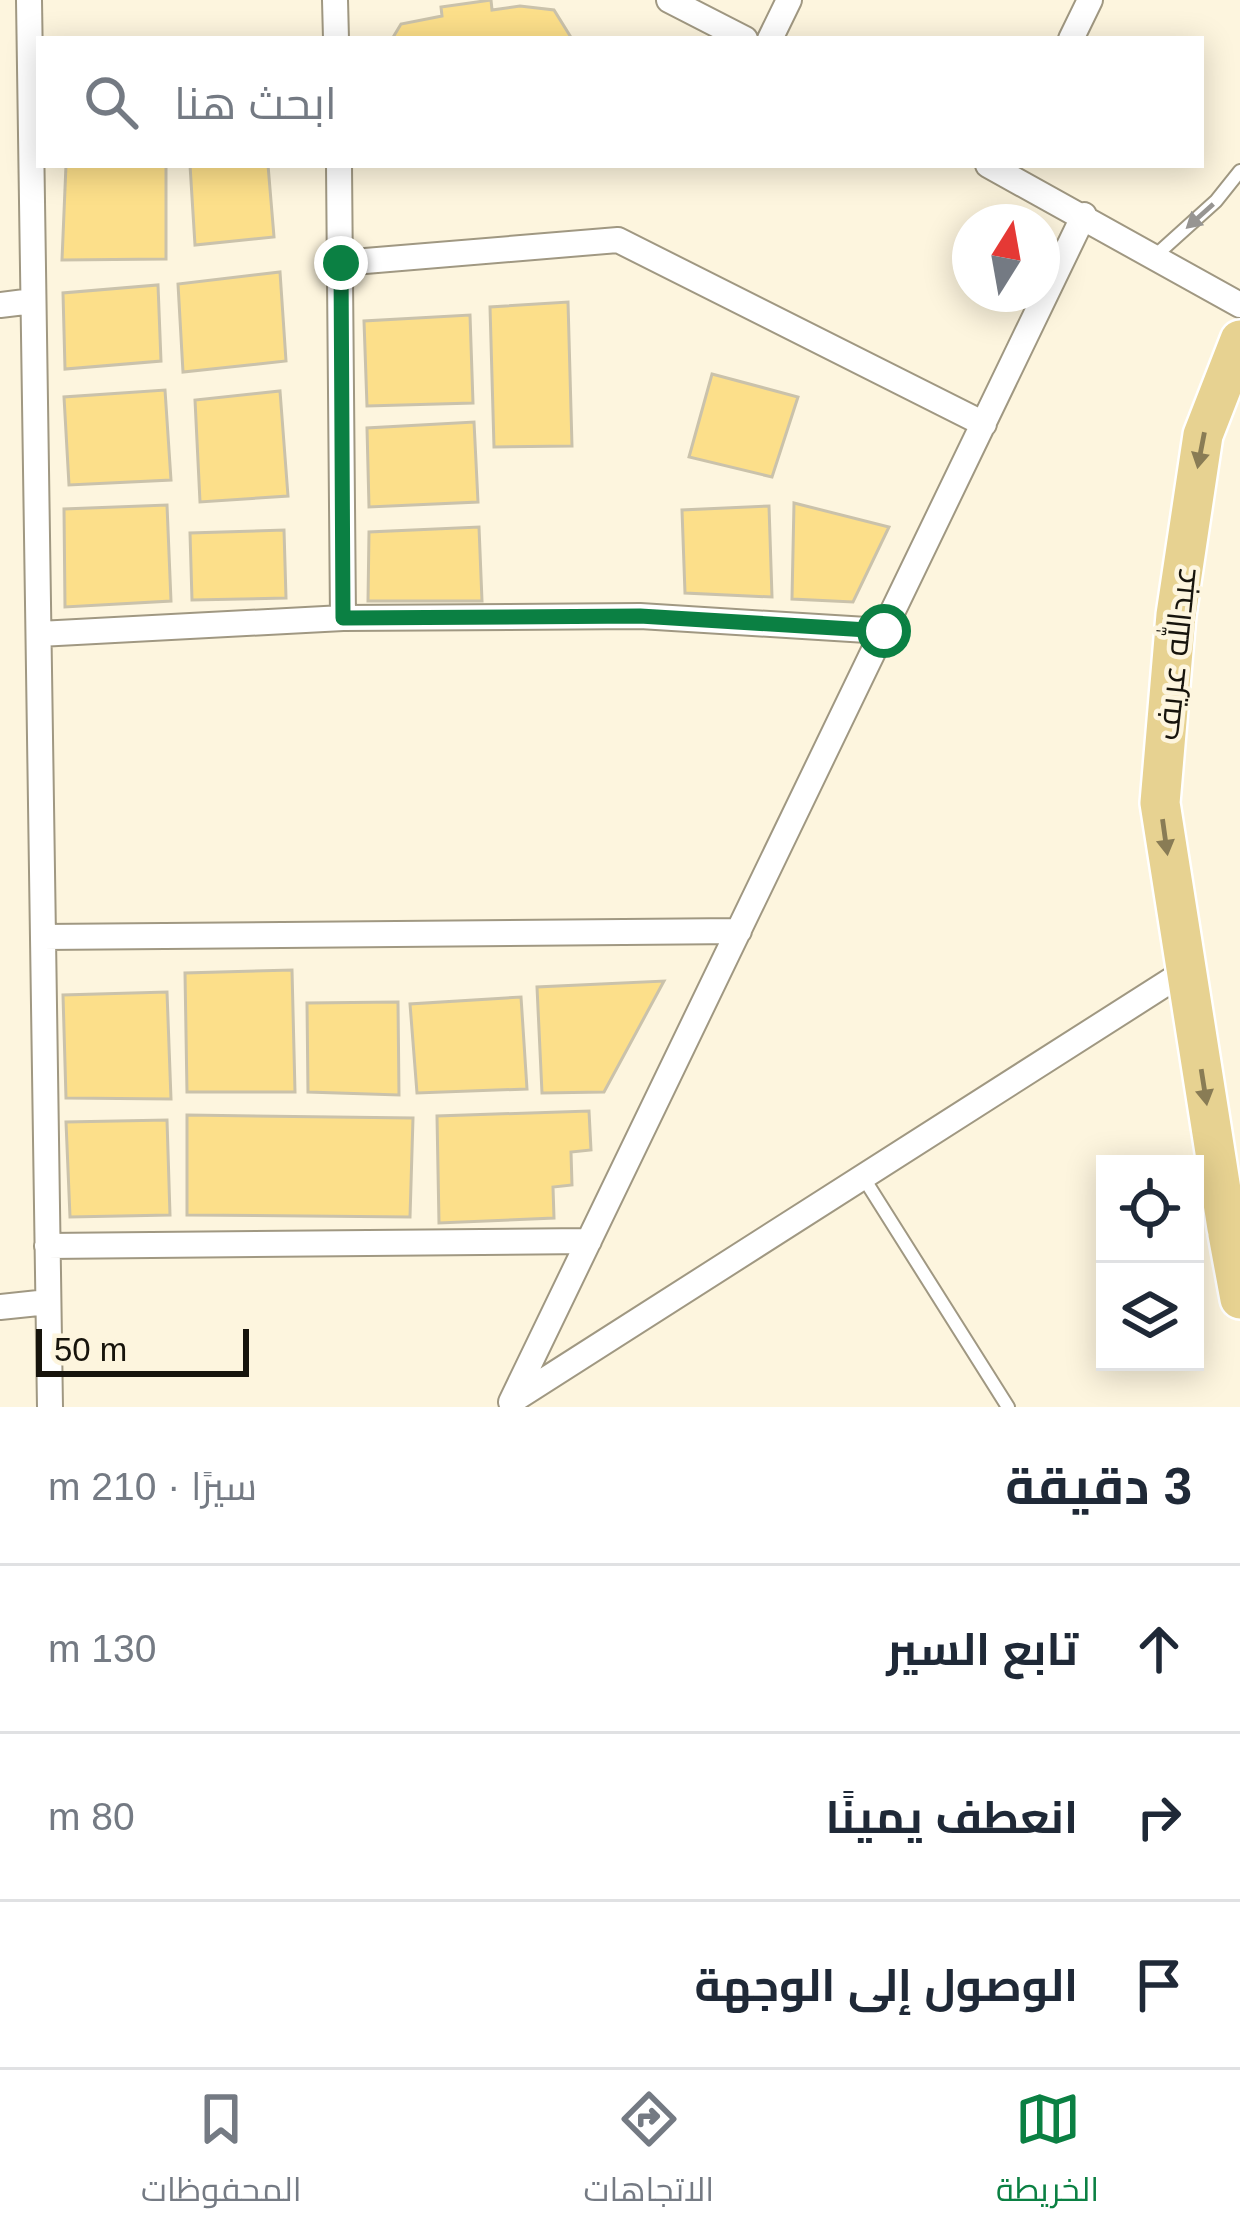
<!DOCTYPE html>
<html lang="ar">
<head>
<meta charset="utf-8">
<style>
	:root { --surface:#fff; --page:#f2f2f3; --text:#1f2937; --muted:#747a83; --line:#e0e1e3; --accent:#0b8043 }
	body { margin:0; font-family:Arial,Cairo,sans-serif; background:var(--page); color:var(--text); direction:rtl }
	.controls { position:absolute; right:36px; bottom:36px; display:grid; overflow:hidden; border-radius:0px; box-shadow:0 6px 30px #0003 }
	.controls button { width:108px; height:108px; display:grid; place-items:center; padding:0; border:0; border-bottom:3px solid var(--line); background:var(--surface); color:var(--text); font:60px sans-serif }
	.compass { position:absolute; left:952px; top:204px; width:108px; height:108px; border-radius:50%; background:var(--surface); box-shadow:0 6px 30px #0003; rotate:11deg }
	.scale { position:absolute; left:36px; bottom:30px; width:213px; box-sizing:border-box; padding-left:12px; border:6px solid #17140c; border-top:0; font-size:33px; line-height:42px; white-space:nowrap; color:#17140c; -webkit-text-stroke:9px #fdf5de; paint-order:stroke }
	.stop { position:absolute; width:36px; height:36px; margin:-27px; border:9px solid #0b8043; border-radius:50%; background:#fff }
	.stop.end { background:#0b8043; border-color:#fff; box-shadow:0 3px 12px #0008 }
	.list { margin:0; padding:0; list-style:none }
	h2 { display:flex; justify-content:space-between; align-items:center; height:156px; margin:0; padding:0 48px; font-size:51px }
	h2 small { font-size:39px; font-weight:400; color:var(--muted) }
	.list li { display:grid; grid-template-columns:78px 1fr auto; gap:36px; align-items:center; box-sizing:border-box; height:168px; padding:0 48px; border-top:3px solid var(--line) }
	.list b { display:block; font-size:45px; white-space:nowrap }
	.list em { font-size:39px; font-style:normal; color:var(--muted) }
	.icon { flex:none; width:66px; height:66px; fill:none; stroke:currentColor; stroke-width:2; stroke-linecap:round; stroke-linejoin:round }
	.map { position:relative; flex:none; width:1240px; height:1407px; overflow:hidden; direction:ltr }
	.search { position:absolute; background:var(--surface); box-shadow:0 6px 30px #0003; left:36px; right:36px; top:36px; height:132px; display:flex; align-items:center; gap:30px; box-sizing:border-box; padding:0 42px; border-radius:0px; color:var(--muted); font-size:45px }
	.sheet { height:660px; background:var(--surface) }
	nav { display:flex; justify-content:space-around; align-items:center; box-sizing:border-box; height:168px; border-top:3px solid var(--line); background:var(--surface); font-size:33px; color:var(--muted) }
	nav a { display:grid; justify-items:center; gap:6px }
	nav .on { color:var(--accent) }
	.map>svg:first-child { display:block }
	.building { fill:#fcdf8a; stroke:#cac2ab; stroke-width:3 }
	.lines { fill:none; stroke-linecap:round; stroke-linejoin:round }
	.lane-casing { stroke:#a09882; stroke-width:16 }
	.street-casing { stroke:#a09882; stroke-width:28 }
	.primary-casing { stroke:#fff; stroke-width:44 }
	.lane { stroke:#fff; stroke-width:12 }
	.street { stroke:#fff; stroke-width:24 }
	.primary { stroke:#e7d291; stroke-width:39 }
	.oneway { fill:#979592 }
	.oneway2 { fill:#897c55 }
	.route { stroke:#0b8043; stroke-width:15 }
	.labels { text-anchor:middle; stroke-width:9; stroke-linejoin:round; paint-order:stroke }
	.street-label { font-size:33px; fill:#17140c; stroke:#fdf5de }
</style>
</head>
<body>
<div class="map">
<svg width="1240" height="1407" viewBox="0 0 1240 1407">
	<rect width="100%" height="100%" fill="#fdf5de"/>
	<path class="building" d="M491 0 492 10 520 6 554 10 572 39H392L401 24 442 16 441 7Z
		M66 165H166V259L62 260Z
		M190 165H268L274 237 195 245Z
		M280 272 286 361 183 372 178 284Z
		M158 285 161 361 65 369 63 293Z
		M568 302 572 446 494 447 490 307Z
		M470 315 473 403 367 406 364 321Z
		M712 374 798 397 772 477 689 457Z
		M165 390 171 480 69 485 64 397Z
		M280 391 288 496 200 502 195 400Z
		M474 422 478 502 369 507 367 428Z
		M794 503 889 527 853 602 792 599Z
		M167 505 171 601 65 607 64 509Z
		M769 506 772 597 685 593 682 510Z
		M479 527 482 601H368L369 532Z
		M284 530 286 598 192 600 190 533Z
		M292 970 295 1092H187L185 973Z
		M664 981 604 1092 542 1093 537 987Z
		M167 992 171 1099 66 1098 63 995Z
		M521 997 527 1089 417 1093 410 1004Z
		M398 1002 399 1095 308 1092 307 1003Z
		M589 1111 591 1150 571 1152 572 1185 553 1187 554 1218 439 1223 437 1116Z
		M187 1115 413 1118 410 1217 187 1215Z
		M167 1120 170 1215 70 1217 66 1122Z"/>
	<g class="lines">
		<g class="lane-casing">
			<path id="lane" d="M1155 256 1216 201 1240 171
				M863 1177 1008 1407"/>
		</g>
		<g class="street-casing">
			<path id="street" d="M29 0 50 1407
				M335 0 336 39
				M669 0 745 39
				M770 39 789 0
				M1071 39 1090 0
				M339 165 343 618
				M988 165 1240 305
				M341 263 618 240 984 424
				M0 305 33 301
				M39 634 343 618 640 616 883 631
				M43 937 739 931
				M47 1246 589 1241
				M0 1307 48 1302
				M515 1399 1184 972
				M511 1402 1084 215"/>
		</g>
		<g class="primary-casing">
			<path id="primary" d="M1240 340 1203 435 1176 615 1160 803 1227 1228 1240 1257
				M1228 1234 1240 1299"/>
		</g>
		<use href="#lane" class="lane"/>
		<use href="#street" class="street"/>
		<use href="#primary" class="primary"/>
	</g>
	<defs><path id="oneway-solid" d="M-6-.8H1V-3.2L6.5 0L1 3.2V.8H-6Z" transform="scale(3)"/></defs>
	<use class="oneway" href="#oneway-solid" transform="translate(1200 216) rotate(138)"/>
	<g class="oneway2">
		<use href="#oneway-solid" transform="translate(1201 450) rotate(101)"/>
		<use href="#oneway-solid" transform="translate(1165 837) rotate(82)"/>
		<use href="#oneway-solid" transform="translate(1204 1087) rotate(81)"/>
	</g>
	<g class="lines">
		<path class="route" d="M341 263 343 618 640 616 884 631"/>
	</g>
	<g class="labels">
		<g class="street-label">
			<text transform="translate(1175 653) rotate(-84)" y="12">عبدالله عريف</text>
		</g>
	</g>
</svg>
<div class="controls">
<button><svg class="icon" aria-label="locate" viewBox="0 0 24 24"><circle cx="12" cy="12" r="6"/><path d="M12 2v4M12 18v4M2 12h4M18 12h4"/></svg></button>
<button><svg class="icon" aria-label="layers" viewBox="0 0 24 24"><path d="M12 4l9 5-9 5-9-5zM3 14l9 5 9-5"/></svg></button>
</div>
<svg class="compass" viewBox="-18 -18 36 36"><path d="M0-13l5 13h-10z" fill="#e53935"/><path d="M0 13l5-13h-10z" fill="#747a83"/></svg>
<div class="scale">50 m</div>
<div class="stop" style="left:884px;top:631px"></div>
<div class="stop end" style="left:341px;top:263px"></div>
<div class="search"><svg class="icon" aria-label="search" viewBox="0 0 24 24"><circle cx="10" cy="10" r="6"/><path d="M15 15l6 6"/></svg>ابحث هنا</div>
</div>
<section class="sheet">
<h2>3 دقيقة<small>سيرًا · 210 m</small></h2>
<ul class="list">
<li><svg class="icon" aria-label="ahead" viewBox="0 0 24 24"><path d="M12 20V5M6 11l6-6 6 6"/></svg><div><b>تابع السير</b></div><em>130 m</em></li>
<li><svg class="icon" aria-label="right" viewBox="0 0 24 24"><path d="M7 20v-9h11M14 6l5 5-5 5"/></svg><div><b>انعطف يمينًا</b></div><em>80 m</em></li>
<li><svg class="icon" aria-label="arrive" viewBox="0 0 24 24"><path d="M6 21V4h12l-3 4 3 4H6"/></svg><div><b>الوصول إلى الوجهة</b></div></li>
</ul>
</section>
<nav>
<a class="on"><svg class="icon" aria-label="map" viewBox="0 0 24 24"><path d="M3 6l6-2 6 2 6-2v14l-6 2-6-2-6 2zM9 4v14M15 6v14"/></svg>الخريطة</a>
<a><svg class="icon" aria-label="directions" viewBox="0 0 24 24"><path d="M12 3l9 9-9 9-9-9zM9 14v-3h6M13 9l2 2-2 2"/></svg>الاتجاهات</a>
<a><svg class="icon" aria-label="saved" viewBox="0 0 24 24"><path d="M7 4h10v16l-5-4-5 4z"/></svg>المحفوظات</a>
</nav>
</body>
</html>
